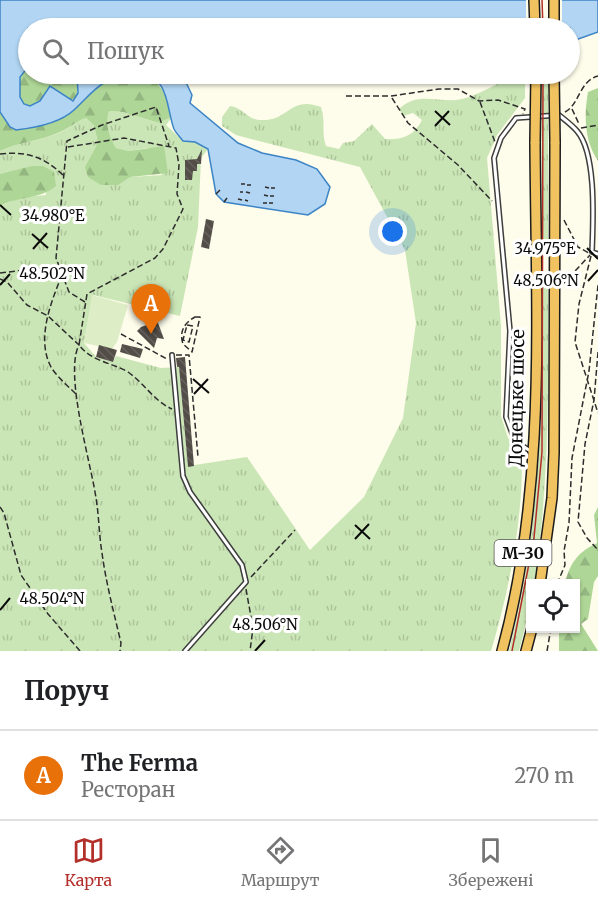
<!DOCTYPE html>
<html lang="uk">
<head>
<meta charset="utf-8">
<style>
	:root { --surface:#fff; --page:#f2f2f2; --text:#202124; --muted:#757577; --line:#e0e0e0; --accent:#b32f2a }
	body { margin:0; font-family:Merriweather,serif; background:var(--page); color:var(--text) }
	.controls { position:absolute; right:18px; bottom:18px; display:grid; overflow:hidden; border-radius:0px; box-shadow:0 2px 4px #0004 }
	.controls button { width:54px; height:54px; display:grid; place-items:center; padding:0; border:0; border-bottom:2px solid var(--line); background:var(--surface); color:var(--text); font:30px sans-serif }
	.you { position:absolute; left:393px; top:232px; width:21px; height:21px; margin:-15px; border:4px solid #fff; border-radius:50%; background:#1a73e8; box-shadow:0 0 0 9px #1a73e833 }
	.badge { display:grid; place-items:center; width:39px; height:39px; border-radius:50%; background:var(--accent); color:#fff; font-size:20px; font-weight:700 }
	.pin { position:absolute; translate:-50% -50px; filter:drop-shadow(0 2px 3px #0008) }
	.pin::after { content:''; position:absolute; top:32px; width:21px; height:18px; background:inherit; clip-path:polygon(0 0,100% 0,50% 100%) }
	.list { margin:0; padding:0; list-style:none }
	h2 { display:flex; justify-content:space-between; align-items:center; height:78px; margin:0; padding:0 24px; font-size:26px }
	h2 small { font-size:20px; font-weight:400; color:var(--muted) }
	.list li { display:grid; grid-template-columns:39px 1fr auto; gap:18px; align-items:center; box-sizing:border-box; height:90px; padding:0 24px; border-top:2px solid var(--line) }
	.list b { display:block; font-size:22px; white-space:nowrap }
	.list p { margin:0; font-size:20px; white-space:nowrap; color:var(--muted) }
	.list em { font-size:20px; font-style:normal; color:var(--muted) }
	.icon { flex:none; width:33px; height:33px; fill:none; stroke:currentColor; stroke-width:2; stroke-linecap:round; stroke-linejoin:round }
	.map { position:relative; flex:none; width:598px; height:651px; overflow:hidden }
	.search { position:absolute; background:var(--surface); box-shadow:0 2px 4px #0004; left:18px; right:18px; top:18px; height:66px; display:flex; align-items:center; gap:15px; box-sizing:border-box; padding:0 21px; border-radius:33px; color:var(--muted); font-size:22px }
	.sheet { height:168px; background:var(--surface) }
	nav { display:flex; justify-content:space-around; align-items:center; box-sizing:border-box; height:84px; border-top:2px solid var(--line); background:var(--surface); font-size:16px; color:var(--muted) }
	nav a { display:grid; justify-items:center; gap:3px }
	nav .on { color:var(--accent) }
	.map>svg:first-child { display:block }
	.grass { fill:url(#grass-tufts) }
	.forest { fill:url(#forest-firs) }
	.pitch { fill:#ddeec7 }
	.water { fill:#b1d5f3; stroke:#3c84c6; stroke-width:1.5 }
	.pier { fill:#fefcea }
	.building { fill:url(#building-back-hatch) }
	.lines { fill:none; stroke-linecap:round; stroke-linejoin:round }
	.service-casing { stroke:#3e3e3e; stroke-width:6 }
	.trunk-casing { stroke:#1c1c1c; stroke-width:12 }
	.path { stroke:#2d2d2d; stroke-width:1.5; stroke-dasharray:6 3; stroke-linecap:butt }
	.service { stroke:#fff; stroke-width:3 }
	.trunk { stroke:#f0c260; stroke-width:9 }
	.tram { stroke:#b32f2a; stroke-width:1.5 }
	.trunk-bridge-casing { stroke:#1c1c1c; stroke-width:12; stroke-linecap:butt }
	.trunk-bridge { stroke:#f0c260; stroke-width:9 }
	.ticks { fill:none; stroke:#0b0b0b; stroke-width:2 }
	.labels { text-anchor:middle; stroke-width:6; stroke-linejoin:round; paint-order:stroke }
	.shield { fill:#fff; stroke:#545454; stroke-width:1.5 }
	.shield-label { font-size:16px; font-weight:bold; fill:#0b0b0b }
	.street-label { font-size:18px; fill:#0b0b0b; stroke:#fff }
	.ticks-label { font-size:15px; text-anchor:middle; fill:#0b0b0b; stroke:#fff; stroke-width:6; stroke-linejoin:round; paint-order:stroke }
</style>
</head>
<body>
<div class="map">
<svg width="598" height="651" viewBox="0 0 598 651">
	<defs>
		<pattern id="grass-tufts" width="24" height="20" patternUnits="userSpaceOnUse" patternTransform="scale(1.5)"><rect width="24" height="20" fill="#cbe6b6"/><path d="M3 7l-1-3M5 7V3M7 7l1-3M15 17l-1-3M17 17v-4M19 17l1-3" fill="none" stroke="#adc49b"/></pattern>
		<pattern id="forest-firs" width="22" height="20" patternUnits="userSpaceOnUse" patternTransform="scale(1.5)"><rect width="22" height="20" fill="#aed696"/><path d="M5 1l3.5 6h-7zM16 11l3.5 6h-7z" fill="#94b680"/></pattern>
		<pattern id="building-back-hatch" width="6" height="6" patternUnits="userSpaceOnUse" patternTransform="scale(1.5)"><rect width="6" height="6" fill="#534d48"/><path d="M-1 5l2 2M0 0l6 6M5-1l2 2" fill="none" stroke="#67625e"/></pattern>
	</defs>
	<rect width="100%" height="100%" fill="#fefcea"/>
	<path class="grass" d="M519 74H525V98L497 135 487 158 501 326V416L508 438 522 453C523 518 510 588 491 651H0V206L22 197 46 195 43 166 0 174V151C19 142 41 141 61 132 70 128 76 121 86 118L94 124 98 144 86 167 130 177 162 175 148 148 129 151 116 148C109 134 105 127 109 111L123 112 159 123 173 116 166 125 183 141 196 142 208 149 201 158 198 227 180 316 93 295 84 343 96 357 113 362 116 356 161 368 179 367 188 466 247 457 310 550 364 497 403 418 416 323 405 250 360 167 236 135 222 126V117L230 106C242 107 247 119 259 120 290 122 289 95 321 107 326 121 321 133 326 146L339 149 343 143 354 141 372 124 385 139C402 140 414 136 422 120L413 113 403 116 399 109C418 90 440 104 462 99 482 94 500 81 519 74Z
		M541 74H548V244L544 246 542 242Z
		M546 282 548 284C548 385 550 484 534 583L530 584C530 607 525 628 519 651H509C540 531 544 408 542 284Z"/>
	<path class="forest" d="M28 67V74H77V97L69 101 62 93 48 89 40 101 30 106 24 104 20 97V77Z
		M133 74C160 74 166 95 173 116L159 123 123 112 109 111C105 127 109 134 116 148L129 151 164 146 168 173 130 177 118 185H101L88 177 85 167 98 143 94 125 86 118C76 121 70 128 60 132 41 141 19 142 0 151V112L10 127C32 126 53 125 72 111 98 91 95 79 133 74Z
		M598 88V161C584 140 584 115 588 92Z
		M32 166H43L54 172 56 186C41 199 19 196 0 206V174Z
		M598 507V576L594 582 588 619 581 624 598 651H559V629L576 628V584L565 583C570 563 578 552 597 543L594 515Z"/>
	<path class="pitch" d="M92 295 128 305 117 342 112 349 84 343Z"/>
	<path class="water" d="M0 0H598V32L570 42V28H28V67L20 77V97L24 104 30 106 40 101 50 86 73 101 78 93 77 74H133C101 78 96 89 74 110 60 123 34 128 16 130L10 127 0 112Z
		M139 74H182L192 95 190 103 238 143 262 153 296 160 317 169 330 187 325 204 308 215 224 202 216 194 208 149 195 142 183 141C180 137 176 133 174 129 166 108 170 76 139 74Z"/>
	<path class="pier" d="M526 0H562V28H526Z"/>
	<path class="building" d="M202 149 201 164H197V171H193L192 180H185V160L197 159Z
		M206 219 214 221 209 249 201 247Z
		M155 322 158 323 164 339 157 338 154 348 137 331 141 327Z
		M122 344 143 349 140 358 120 352Z
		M99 345 117 350 113 362 96 357Z
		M185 357 194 466 188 467 179 367H177L176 358Z"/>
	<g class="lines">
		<g class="service-casing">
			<path id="service" d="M172 355 183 476 190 492 242 565 246 582 185 651
				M532 452 515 441 506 417 510 331 494 158 501 138 516 118 559 115C565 120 572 125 577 131 597 154 593 222 592 252L598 254"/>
		</g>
		<g class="trunk-casing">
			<path id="trunk" d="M534 0 535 28
				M554 0V28
				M540 584 552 498 554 453 555 142
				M502 651C547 486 536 311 535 142
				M526 651 532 628"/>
		</g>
		<path class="path" d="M346 96H391L439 89H458L479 101 498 100 525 109 523 114
			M392 98 408 123 458 165 492 201
			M480 102 495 142
			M572 109 579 124
			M565 112C580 104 579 81 598 76
			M581 128 598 125
			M68 147 124 138 176 148 179 165 177 194 183 209 163 249 155 258 87 294 79 345C92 362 111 362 128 372 144 383 154 401 172 409
			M0 154C27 151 44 157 63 175
			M241 184H245
			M247 185H251
			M265 187 269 188
			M271 188H275
			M240 192H243
			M246 192 250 193
			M216 194 220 190
			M264 195 268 196
			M270 196H274
			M238 199 242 200
			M245 200 248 201
			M224 202 227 198
			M263 203H267
			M269 203H273
			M564 220 578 247 589 253
			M591 256 579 304 575 342 598 413
			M0 273 58 266
			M62 275C51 302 36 339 51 367 57 377 69 387 77 395
			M0 279 7 282 27 305 48 316 79 345C64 374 91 463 96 498 99 516 99 535 102 553 106 583 114 613 121 643L120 651
			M563 284 590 255
			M85 302 69 292 56 258 67 141 102 125 156 107 169 146
			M195 317H200L192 352 183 344C179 332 184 323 195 317Z
			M187 325 193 326 189 342 183 340Z
			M121 334 167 359
			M598 352 594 400 585 444 578 522 587 538 598 550
			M176 355H189L198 457
			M0 507 4 513 21 575 48 614 80 651
			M251 577 295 530
			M557 584 565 565 564 551 569 523 572 458 589 371 598 285
			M246 589 253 628 250 651
			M547 651 551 628"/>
		<use href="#service" class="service"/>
		<use href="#trunk" class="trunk"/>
		<path class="tram" d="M542 0 543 28
			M512 651 534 538 542 452 543 74"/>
		<g class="trunk-bridge-casing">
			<path id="trunk-bridge" d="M554 74 555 142
				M535 142 536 74"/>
		</g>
		<use href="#trunk-bridge" class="trunk-bridge"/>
	</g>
	<path class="ticks" d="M435 111 450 125M435 126 449 111M0 205 11 215M32 234 48 248M587 248 598 259M33 249 47 233M588 281 598 270M0 285 10 274M193 379 209 393M194 394 208 379M355 525 370 539M355 539 369 524M0 610 10 598M255 651 265 640"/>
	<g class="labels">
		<rect class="shield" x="494.5" y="540" width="57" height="26" rx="4.5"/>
		<g class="shield-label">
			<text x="523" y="559">М-30</text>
		</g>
		<g class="street-label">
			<text transform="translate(517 398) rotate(-89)" y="6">Донецьке шосе</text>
		</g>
	</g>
	<g class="ticks-label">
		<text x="53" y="221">34.980°E</text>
		<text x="545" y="254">34.975°E</text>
		<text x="52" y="279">48.502°N</text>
		<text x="546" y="286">48.506°N</text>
		<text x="52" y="604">48.504°N</text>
		<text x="265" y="630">48.506°N</text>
	</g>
</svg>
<div class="controls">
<button><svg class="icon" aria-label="locate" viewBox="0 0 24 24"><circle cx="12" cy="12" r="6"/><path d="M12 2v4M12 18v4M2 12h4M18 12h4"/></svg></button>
</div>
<div class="you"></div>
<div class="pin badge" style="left:151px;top:334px;background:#e8710a">A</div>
<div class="search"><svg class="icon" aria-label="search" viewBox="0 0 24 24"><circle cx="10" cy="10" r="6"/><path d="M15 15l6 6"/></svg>Пошук</div>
</div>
<section class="sheet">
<h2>Поруч<small></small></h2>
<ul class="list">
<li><span class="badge" style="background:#e8710a">A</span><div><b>The Ferma</b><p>Ресторан</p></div><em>270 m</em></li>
</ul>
</section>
<nav>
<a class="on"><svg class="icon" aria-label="map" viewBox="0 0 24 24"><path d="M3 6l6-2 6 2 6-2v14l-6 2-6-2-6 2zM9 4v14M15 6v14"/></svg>Карта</a>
<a><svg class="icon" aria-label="directions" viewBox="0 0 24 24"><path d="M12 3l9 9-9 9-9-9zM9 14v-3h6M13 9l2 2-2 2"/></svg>Маршрут</a>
<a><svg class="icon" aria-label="saved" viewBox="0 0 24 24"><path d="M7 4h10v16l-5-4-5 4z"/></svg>Збережені</a>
</nav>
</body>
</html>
